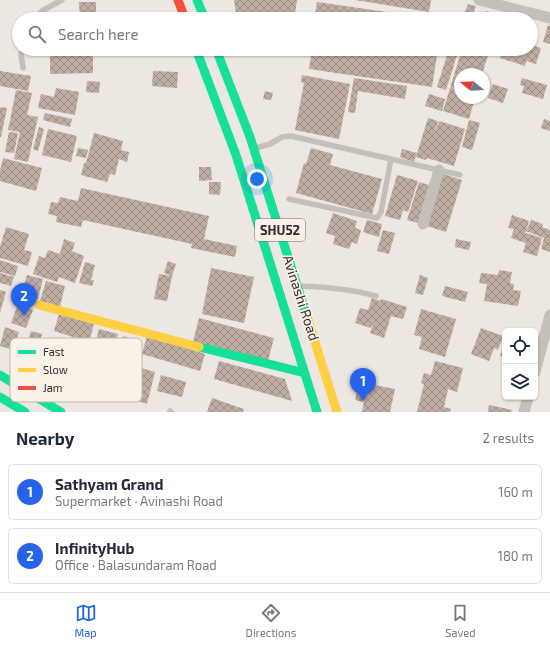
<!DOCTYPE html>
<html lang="en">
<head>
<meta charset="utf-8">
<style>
	:root { --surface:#fff; --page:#f2f2f3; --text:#1f2937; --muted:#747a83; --line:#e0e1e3; --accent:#2563eb }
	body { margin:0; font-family:"Exo 2",sans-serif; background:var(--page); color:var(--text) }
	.controls { position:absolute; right:12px; bottom:12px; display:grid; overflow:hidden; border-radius:6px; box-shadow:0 1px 3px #0004 }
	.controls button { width:36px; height:36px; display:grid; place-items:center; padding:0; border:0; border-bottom:1px solid var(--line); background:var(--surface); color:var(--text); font:20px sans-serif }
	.compass { position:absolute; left:454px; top:68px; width:36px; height:36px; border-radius:50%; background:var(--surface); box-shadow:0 1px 3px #0004; rotate:288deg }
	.you { position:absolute; left:257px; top:179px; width:14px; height:14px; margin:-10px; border:3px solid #fff; border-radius:50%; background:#1a73e8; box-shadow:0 0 0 6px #1a73e833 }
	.badge { display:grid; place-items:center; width:26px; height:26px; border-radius:50%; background:var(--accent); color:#fff; font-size:13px; font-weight:700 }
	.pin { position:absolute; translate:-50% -33px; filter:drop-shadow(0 1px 2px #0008) }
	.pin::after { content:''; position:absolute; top:21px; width:14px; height:12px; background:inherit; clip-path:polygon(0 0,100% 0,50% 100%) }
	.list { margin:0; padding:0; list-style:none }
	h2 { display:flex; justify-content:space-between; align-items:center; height:52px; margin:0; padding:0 16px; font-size:17px }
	h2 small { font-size:13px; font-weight:400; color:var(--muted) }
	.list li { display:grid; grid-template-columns:26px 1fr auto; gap:12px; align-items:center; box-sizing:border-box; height:56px; margin:0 8px 8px; padding:0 8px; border:1px solid var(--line); border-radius:6px }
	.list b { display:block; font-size:15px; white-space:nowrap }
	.list p { margin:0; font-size:13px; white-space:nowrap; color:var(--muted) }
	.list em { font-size:13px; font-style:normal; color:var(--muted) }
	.icon { flex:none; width:22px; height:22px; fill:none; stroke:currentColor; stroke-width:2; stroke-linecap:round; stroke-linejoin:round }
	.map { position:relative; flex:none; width:550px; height:412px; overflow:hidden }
	.search { position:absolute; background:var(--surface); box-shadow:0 1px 3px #0004; left:12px; right:12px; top:12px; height:44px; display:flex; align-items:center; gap:10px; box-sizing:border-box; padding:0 14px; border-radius:22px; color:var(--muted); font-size:15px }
	.sheet { height:180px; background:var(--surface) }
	nav { display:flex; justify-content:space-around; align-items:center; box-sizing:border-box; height:56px; border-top:1px solid var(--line); background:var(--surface); font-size:11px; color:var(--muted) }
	nav a { display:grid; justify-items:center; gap:2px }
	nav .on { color:var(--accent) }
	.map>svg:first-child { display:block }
	.building { fill:url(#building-cross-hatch) }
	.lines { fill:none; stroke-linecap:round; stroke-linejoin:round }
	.lane { stroke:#c5bfba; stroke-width:5.5 }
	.street { stroke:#c5bfba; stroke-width:11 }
	.fast { stroke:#16e098; stroke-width:9 }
	.slow { stroke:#ffcf43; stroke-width:9 }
	.jam { stroke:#f24e42; stroke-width:9 }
	.labels { text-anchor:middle; stroke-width:3.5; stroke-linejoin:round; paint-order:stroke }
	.shield { fill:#f9f2e8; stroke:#706862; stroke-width:1 }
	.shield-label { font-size:13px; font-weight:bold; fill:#362d28 }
	.street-label { font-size:14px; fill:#362d28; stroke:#f9f2e8 }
	.key { fill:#f9f2e8; stroke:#beb7ae; stroke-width:1 }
	.key-label { font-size:11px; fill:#362d28 }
</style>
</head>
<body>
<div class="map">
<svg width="550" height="412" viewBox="0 0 550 412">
	<defs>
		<pattern id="building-cross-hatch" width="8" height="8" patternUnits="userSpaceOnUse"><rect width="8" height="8" fill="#bfada3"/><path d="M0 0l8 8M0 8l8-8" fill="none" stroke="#9c8d85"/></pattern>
	</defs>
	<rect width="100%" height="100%" fill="#ece7e1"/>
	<path class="building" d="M234 0H297L295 13 283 15 281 12 274 15V19H244L242 14H236Z
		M355 0H431L429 12Z
		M79 2H96V19H80Z
		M317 2 429 18V19H314Z
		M468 4 476 6 473 14 465 12Z
		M486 11 498 14 497 19H484Z
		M548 25 550 26V44L543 42Z
		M531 45 541 48 536 64 526 61 525 66 500 58 502 51 511 54 513 49H531Z
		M28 49H93V73L50 74V53H28Z
		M312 49H438L432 87 309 69Z
		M449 49H459L446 90 437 87Z
		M462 49H490L482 74H460V98H475L469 119 443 111Z
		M0 71 31 76 28 91 0 86Z
		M153 71 178 72 177 88 152 86Z
		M302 75 350 84 339 139 295 130 304 83 301 82Z
		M354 78 407 86 405 99 358 91 355 113 348 112Z
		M522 78 547 85 543 99 522 93 524 86 520 85Z
		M87 81 100 82 99 93 86 92Z
		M493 84 508 89 503 103 488 98Z
		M56 88 79 92 75 115 38 108 41 94 54 97Z
		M16 90 32 93 27 115 38 117 28 162 14 159 20 132 8 130Z
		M265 91 273 93 271 100 263 99Z
		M429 94 445 99 442 111 425 106Z
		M0 107 7 108 1 137H0Z
		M45 113 72 119 70 127 43 120Z
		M428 118 438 121 434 135 439 121 465 129 454 166 427 158 426 160 416 157Z
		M544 119 550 121V131L541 128Z
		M469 120 480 123 472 150 462 147Z
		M39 127 44 129 38 151 33 149Z
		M48 129 77 136 71 162 42 155Z
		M9 132 18 133 14 153 5 152Z
		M94 133 123 141 121 150 129 152 127 162 119 159 115 175 110 174 107 182 81 175 84 163H86Z
		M78 148 88 150 86 158 76 156Z
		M311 148 333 154 330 165 382 179 372 214 296 193 304 163 306 164Z
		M402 149 417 153 414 162 400 157Z
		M3 158 42 168 36 191 0 181V171Z
		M199 167H211L212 180 199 181Z
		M443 174 462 180 446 232 427 226Z
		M397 175 418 181 408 212 403 210 400 220 385 216Z
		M209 182H221L220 195 209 194Z
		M419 182 429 185 418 223 407 220Z
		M81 188 209 216 204 239 237 246 235 257 191 248 192 244 83 220 81 227 56 222 57 216 48 214 51 202 58 203 60 197 78 201Z
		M333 213 357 221 355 228 361 230 357 244 352 242 349 249 333 244 335 236 326 233Z
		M512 215 529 221 525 234 526 233 542 238 537 256 523 252 526 243 511 238 514 229 508 228Z
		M367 220 382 224 379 237 363 232Z
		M531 220 543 224 542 227 550 230V252L541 249 544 238 526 231Z
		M6 227 29 234 24 250 32 252 28 266 0 258V247Z
		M383 230 395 233 389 254 377 251Z
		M64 239 75 243 72 251 84 256 75 283 59 277 57 282 33 274 39 256 45 258 48 250 60 254Z
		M456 239 471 242 469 250 455 247Z
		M0 260 18 266 15 276 0 272Z
		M168 261 176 264 172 276 164 273Z
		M85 262 95 265 91 280H94L92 286 79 283Z
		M211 268 254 277 244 323 202 314Z
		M499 270 512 272 510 283 514 284 513 290 521 291 518 306 484 301 487 284 479 283 481 273 498 275Z
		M0 273 14 277 11 286 0 283Z
		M159 274 172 276 167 301 154 299Z
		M27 275 43 279 38 299 21 295Z
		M420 275 428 278 423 295 415 293Z
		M46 281 65 286 60 307 40 301Z
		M445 286 468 292 465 302 442 296Z
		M0 290 6 292 0 313Z
		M372 298 380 301 381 299 407 307 403 319 391 316 384 338 370 333 375 318 371 328 355 323 360 308 368 310Z
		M18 304 33 310 26 328 11 323Z
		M421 309 456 319 445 357 419 349 422 337 414 335Z
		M59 314 94 324 89 342 54 331Z
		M199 318 274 338 268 361 193 342Z
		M5 327 19 332 13 350 0 346Z
		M481 328 503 336 498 350 494 348 489 361 471 354Z
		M99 329 118 334 113 354 94 349Z
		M31 331 42 334 30 372 20 369Z
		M123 336 141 341 134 365 116 360Z
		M147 336 205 354 200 371 142 354Z
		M505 340V357L500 356Z
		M219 361 285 379 292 401 214 379Z
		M435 361 463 368 457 392 448 389 444 407 451 409 450 412H417L424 384 421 383 424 373 431 375Z
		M141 368 155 372 147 404 133 400Z
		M161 375 186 382 182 397 157 391Z
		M359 382 395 389 390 412H362L364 402 355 400Z
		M212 398 244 409 243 412H207Z
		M489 405 512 410 511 412H488Z"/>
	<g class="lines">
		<path class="lane" d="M34 19 42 11 62 0
			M22 49 21 54 23 68
			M256 148 270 144 282 137 291 136 460 175
			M289 199 377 218 381 212 391 159
			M300 286C326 287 351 289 376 296
			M170 411 171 412"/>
		<path class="street" d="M479 0 550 18
			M423 224 439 170
			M535 372 550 315
			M524 412 528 397"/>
		<path class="fast" d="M197 0 205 19
			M196 49 236 155 317 412
			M216 49 250 137 308 320
			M199 347 305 373
			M0 375 61 412
			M0 397 25 412"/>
		<path class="slow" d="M39 305 199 347
			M308 320 337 412"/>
		<path class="jam" d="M178 0 185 19"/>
	</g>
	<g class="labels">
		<rect class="shield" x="255" y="219" width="50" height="22" rx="3"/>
		<g class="shield-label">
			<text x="280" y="235">SHU52</text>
		</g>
		<g class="street-label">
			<text transform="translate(301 298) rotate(72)" y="5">Avinashi Road</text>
		</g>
	</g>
	<rect x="10" y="338" width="132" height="64" rx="6" class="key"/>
	<rect x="18" y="350" width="18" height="4" fill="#16e098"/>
	<rect x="18" y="368" width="18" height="4" fill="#ffcf43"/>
	<rect x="18" y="386" width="18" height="4" fill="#f24e42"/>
	<g class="key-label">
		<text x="43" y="356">Fast</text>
		<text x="43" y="374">Slow</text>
		<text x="43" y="392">Jam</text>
	</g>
</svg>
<div class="controls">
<button><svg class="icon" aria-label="locate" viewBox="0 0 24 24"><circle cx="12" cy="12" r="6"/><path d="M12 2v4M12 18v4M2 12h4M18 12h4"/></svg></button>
<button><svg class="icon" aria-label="layers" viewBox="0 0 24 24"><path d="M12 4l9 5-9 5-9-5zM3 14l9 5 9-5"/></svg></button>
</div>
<svg class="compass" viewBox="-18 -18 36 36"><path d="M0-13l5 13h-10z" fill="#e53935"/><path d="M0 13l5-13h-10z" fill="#747a83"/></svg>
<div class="you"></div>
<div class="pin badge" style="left:363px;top:401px">1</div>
<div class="pin badge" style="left:24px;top:316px">2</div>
<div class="search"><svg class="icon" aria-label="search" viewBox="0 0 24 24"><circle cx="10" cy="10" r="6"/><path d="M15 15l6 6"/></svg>Search here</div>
</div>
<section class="sheet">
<h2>Nearby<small>2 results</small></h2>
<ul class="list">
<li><span class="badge">1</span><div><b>Sathyam Grand</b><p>Supermarket · Avinashi Road</p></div><em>160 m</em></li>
<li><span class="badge">2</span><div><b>InfinityHub</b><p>Office · Balasundaram Road</p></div><em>180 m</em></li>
</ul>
</section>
<nav>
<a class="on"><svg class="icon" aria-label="map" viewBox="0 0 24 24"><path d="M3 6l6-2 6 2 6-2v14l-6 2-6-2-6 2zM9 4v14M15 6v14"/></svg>Map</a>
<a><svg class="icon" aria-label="directions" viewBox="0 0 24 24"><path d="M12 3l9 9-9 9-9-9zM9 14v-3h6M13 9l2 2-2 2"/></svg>Directions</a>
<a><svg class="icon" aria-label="saved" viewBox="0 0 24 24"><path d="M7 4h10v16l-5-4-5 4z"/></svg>Saved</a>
</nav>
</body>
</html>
